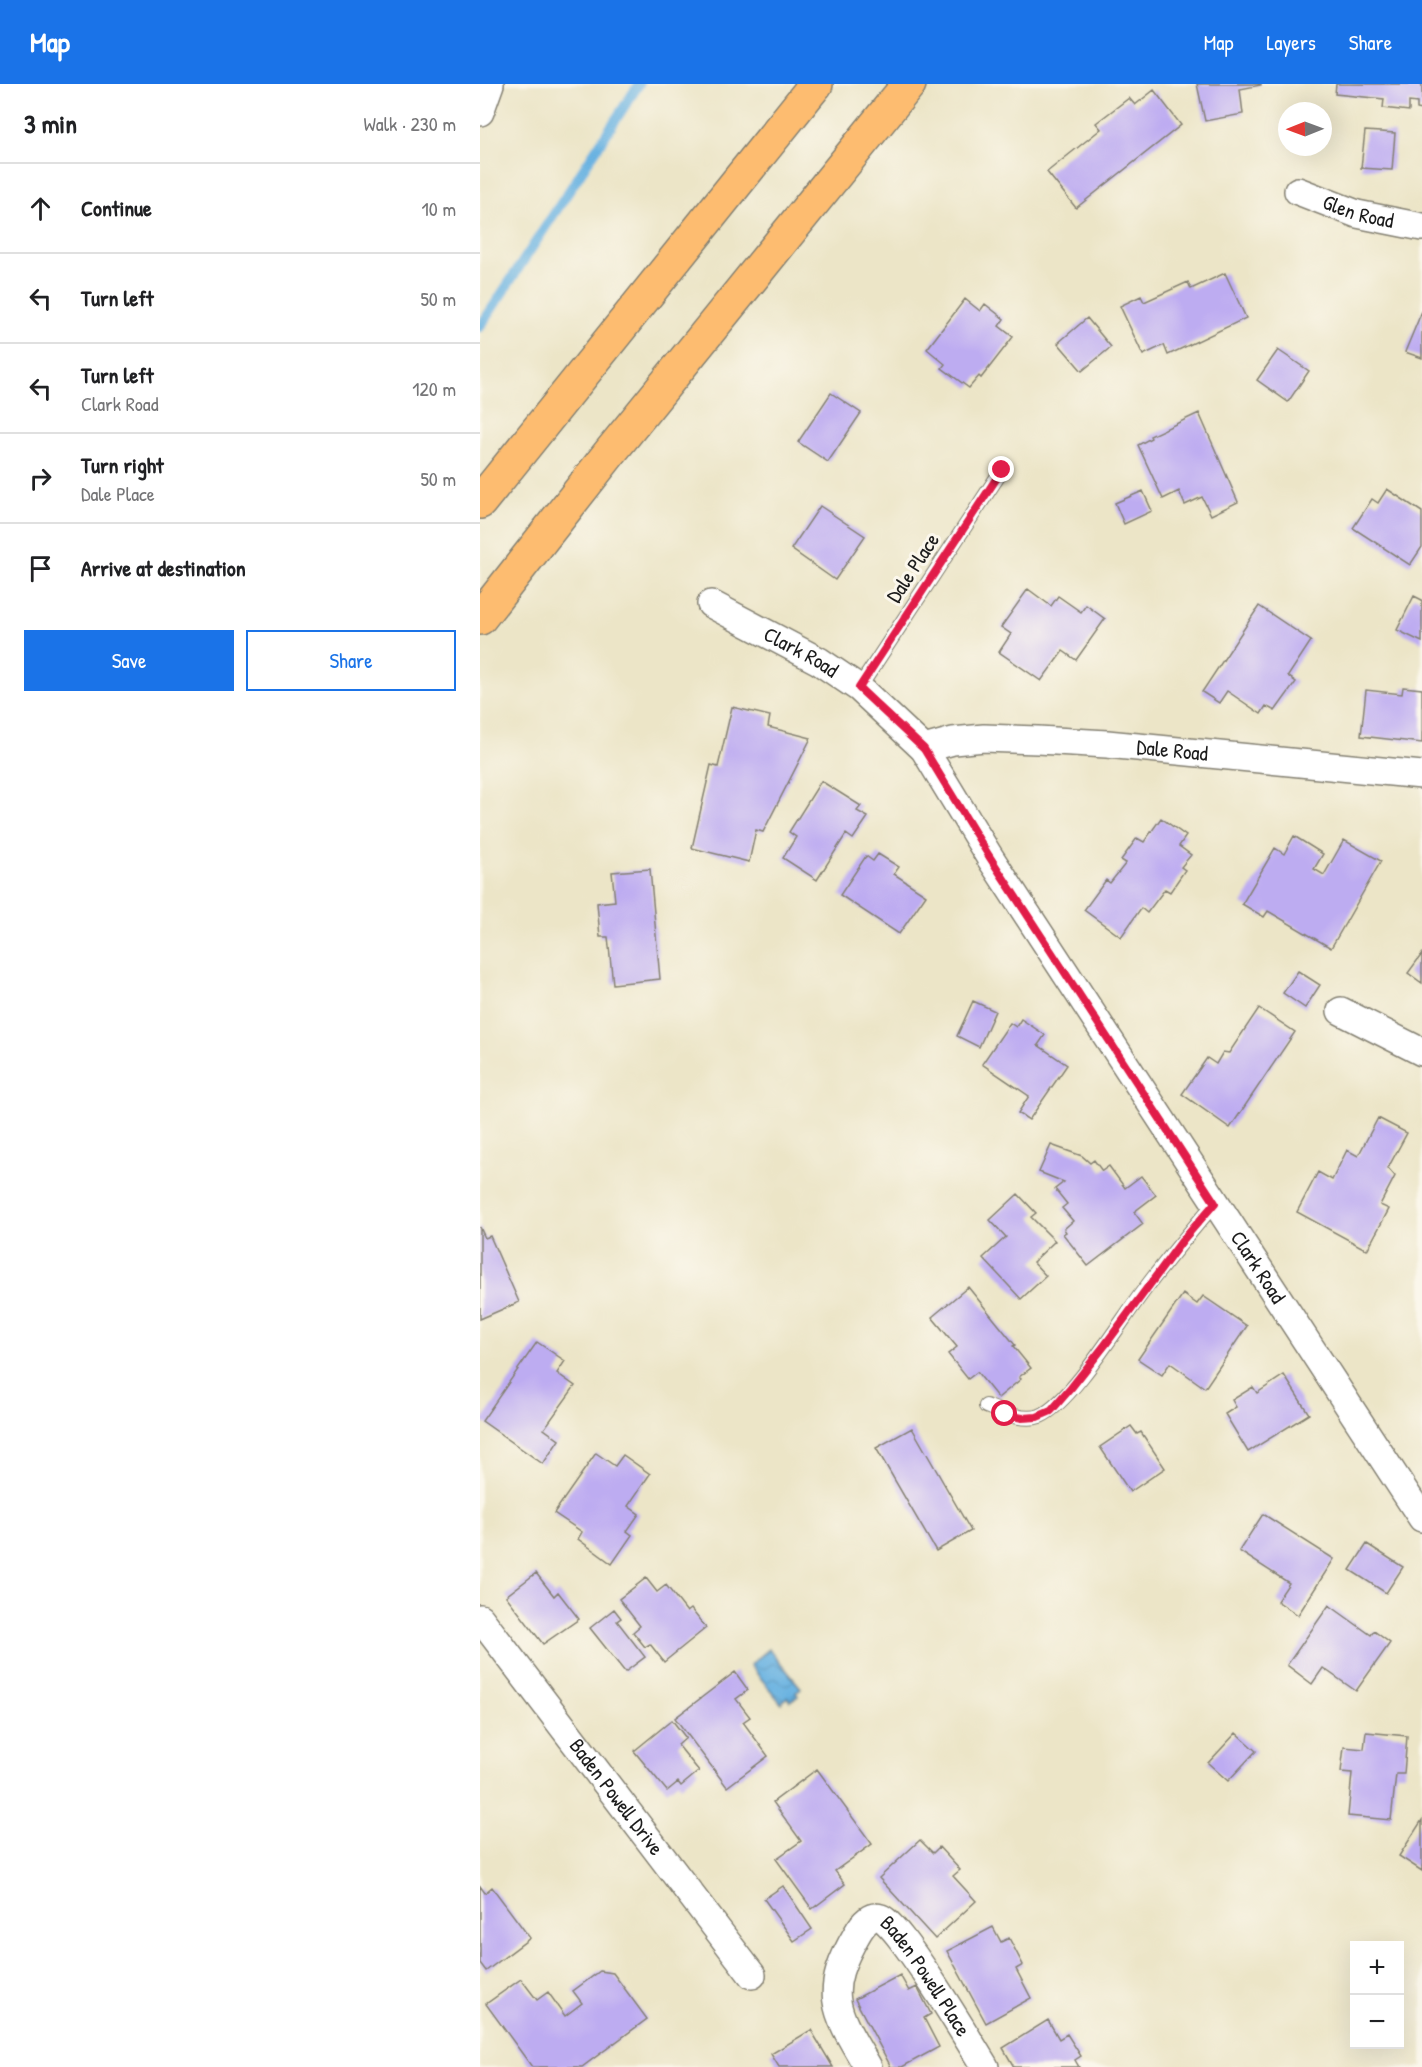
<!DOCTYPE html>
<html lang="en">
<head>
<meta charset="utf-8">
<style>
	:root { --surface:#fff; --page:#f6f6f6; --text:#202124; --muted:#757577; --line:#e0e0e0; --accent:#1a73e8 }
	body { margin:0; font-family:"Patrick Hand",sans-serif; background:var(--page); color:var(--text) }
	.controls { position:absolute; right:18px; bottom:18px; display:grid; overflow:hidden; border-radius:0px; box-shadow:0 6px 24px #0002 }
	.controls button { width:54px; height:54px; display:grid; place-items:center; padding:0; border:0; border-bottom:2px solid var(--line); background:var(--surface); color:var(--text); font:30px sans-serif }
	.compass { position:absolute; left:798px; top:18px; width:54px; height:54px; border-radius:50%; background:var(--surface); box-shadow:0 6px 24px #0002; rotate:269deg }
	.stop { position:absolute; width:18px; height:18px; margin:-14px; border:4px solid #e11d48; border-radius:50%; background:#fff }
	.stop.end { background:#e11d48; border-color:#fff; box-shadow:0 2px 6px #0008 }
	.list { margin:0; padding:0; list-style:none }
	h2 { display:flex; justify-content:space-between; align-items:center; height:78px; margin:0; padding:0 24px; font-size:26px }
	h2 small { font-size:20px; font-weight:400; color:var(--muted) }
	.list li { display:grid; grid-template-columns:39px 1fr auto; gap:18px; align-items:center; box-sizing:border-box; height:90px; padding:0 24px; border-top:2px solid var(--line) }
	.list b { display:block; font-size:22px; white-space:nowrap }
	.list p { margin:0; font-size:20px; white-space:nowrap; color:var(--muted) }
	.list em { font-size:20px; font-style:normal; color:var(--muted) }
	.actions { display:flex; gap:12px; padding:18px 24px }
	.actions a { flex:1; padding:14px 0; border:2px solid var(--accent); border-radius:0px; text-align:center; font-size:21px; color:var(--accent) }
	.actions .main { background:var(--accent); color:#fff }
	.icon { flex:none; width:33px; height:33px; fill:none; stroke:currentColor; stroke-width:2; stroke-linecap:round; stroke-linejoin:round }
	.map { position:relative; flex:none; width:942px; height:1983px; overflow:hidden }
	header { display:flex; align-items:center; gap:36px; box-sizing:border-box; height:84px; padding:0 30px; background:var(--accent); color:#fff }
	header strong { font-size:28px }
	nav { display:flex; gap:33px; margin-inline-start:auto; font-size:21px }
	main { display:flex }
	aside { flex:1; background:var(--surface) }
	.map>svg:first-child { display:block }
	.water { fill:url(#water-waves); stroke:#42677e; stroke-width:1.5 }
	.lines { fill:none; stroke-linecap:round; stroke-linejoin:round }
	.stream { stroke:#69b2e1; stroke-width:10 }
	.building { fill:#bdacf1 }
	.lane-casing { stroke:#848072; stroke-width:16 }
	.street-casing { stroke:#848072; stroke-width:30 }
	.highway-casing { stroke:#848072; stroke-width:36 }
	.lane { stroke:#fff; stroke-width:14 }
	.street { stroke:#fff; stroke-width:27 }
	.highway { stroke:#fdbc6f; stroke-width:33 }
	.route { stroke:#e11d48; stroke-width:8 }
	.labels { text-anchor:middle; stroke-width:6; stroke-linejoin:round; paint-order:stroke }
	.street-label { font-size:21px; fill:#1c1c1c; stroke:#fbf7ec }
</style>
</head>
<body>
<header>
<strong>Map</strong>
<nav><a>Map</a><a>Layers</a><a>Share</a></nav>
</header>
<main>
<aside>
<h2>3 min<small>Walk · 230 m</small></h2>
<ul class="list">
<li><svg class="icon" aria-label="ahead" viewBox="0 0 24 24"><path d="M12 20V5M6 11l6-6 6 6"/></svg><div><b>Continue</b></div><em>10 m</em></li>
<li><svg class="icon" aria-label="left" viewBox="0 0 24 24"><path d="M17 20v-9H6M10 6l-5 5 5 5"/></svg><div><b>Turn left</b></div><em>50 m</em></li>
<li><svg class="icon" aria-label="left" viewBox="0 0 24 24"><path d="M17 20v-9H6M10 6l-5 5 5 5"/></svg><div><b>Turn left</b><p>Clark Road</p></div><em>120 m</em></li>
<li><svg class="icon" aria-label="right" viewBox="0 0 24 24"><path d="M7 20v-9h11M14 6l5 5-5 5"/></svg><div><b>Turn right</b><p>Dale Place</p></div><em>50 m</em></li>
<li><svg class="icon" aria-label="arrive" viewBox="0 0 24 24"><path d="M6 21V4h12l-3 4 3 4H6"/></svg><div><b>Arrive at destination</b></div></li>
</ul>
<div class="actions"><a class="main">Save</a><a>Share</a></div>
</aside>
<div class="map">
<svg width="942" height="1983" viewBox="0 0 942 1983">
	<defs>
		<pattern id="water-waves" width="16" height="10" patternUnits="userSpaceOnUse" patternTransform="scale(1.5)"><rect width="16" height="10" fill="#69b2e1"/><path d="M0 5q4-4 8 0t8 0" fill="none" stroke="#5a98c0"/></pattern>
	</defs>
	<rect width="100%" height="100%" fill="#fbf7ec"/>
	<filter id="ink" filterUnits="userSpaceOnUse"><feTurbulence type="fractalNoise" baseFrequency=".0167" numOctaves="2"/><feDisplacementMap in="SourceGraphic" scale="12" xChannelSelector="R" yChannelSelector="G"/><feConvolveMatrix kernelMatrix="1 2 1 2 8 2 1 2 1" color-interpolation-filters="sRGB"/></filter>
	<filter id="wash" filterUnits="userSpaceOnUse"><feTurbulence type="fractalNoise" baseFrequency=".008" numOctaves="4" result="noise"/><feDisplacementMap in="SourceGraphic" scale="24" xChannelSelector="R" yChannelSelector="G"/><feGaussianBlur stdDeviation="1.35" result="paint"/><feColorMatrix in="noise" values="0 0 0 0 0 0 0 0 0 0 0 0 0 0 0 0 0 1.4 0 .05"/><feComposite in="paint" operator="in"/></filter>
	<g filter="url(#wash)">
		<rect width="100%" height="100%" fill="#ece5c7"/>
		<path class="water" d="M289 1565 321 1604 316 1608 318 1612 311 1617 308 1613 301 1619 270 1581Z"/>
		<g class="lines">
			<path class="stream" d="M0 243 159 0"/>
		</g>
		<g id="blocks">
			<path class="building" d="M717 0H781V1L760 5 763 30 725 37Z
				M856 0H942V26L937 25V19L929 18V27L903 24 904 15 855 10Z
				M674 6 701 41 596 124 567 88 621 45 616 39 649 14 655 21Z
				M885 47 915 49 912 86 881 84Z
				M745 189 766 234 688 271 684 261 663 271 640 222 661 212 664 218 708 198 711 205Z
				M485 215 500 227 505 220 524 235 519 242 533 253 501 294 499 292 489 304 462 284 465 280 447 265Z
				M942 227V274L925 268Z
				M607 234 631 263 602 287 578 259Z
				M798 266 829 287 808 318 777 296Z
				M351 309 381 329 348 378 318 358Z
				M719 329 758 418 731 431 722 413 705 421 699 407 683 415 658 361 671 354 670 352Z
				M907 405 942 428V463L930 481 873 444 892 415 898 419Z
				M663 407 672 427 644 440 635 419Z
				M340 422 385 452 355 496 311 465Z
				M548 505 571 522 578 512 601 528 606 521 625 535 596 576 583 567 561 597 519 568 531 550 521 543Z
				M934 512 942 516V558L917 546Z
				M779 522 831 557 808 592 816 598 795 627 786 622 781 630 747 607 739 619 722 608Z
				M923 603 942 605V659L881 652 886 606 922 610Z
				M252 623 290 632 288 643 331 654 283 748 276 746 269 778 212 764 231 681 238 683Z
				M341 697 381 722 377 727 388 733 373 755 366 750 337 796 303 774 316 753 309 748Z
				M681 734 706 752 699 762 711 771 701 783 705 786 690 808 685 805 667 829 661 824 641 853 604 826 626 796 630 799 646 779 641 776 657 754 664 758Z
				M814 752 843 770 834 785 844 791 864 756 901 777 851 864 788 827 784 833 762 820 795 764 804 770Z
				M398 770 419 783 414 790 446 811 419 850 360 811 386 772 393 777Z
				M170 785 180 895 133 900 128 853H120L117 819 135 817 132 788Z
				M942 870V899L928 889Z
				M818 887 840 901 825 924 803 909Z
				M493 917 515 927 499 963 477 952Z
				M779 924 815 948 750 1044 702 1010 727 974 736 980 743 968 749 969Z
				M541 935 565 951 558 961 587 981 549 1036 538 1029 549 1012 502 980 530 939 536 943Z
				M898 1034 927 1049 908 1084 915 1092 900 1121 909 1125 887 1166 817 1128 838 1088 852 1096 867 1066 878 1072Z
				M571 1061 602 1072 610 1079 614 1076 622 1087 629 1082 645 1104 661 1092 676 1111 654 1128 663 1140 608 1182 583 1150 586 1148 584 1145 593 1137 582 1124 587 1120 575 1105 584 1098 559 1088Z
				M538 1110 556 1129 551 1133 575 1157 553 1178 566 1192 541 1215 503 1174 526 1153 510 1136Z
				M0 1143 5 1154 10 1152 39 1218 0 1235Z
				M488 1203 535 1261 533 1262 551 1284 539 1293 541 1295 518 1314 497 1288 488 1295 468 1270 477 1263 452 1233Z
				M703 1210 717 1220 723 1212 767 1242 725 1304 690 1279 682 1291 658 1275Z
				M57 1258 85 1277 77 1289 95 1302 64 1345 79 1356 63 1380 2 1337Z
				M804 1291 829 1330 768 1368 745 1330 756 1323 752 1316 773 1303 777 1309Z
				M651 1342 657 1350 661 1348 685 1384 650 1408 620 1363Z
				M432 1344 491 1447 456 1467 396 1364Z
				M116 1369 135 1382 143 1371 170 1390 148 1422 159 1430 147 1447 152 1451 132 1480 98 1455 102 1448 74 1429Z
				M783 1430 854 1475 818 1531 797 1517 809 1499 759 1467Z
				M887 1460 923 1483 906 1509 870 1486Z
				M56 1489 74 1512 78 1508 99 1535 63 1560 26 1512Z
				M166 1494 177 1508 186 1501 207 1528 211 1525 226 1544 184 1578 170 1560 165 1563 153 1548 160 1542 139 1515Z
				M849 1521 891 1551 894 1547 910 1559 876 1607 843 1584 832 1600 807 1581Z
				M134 1525 141 1534 137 1537 165 1573 145 1588 110 1544Z
				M255 1588 268 1606 256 1615 270 1633 263 1638 288 1672 247 1703 195 1634Z
				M192 1636 206 1654 198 1661 219 1687 201 1702 198 1698 187 1707 154 1667Z
				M886 1648 927 1652 924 1690H916L911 1736 868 1732 872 1689 861 1688 864 1663 884 1665Z
				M756 1649 776 1667 748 1697 728 1679Z
				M337 1685 392 1760 355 1787 365 1800 332 1825 296 1775 321 1757 293 1718Z
				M942 1736V1787L919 1772Z
				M440 1756 453 1769 459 1763 480 1786 473 1792 496 1817 455 1855 399 1794Z
				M0 1802 5 1809 12 1803 50 1854 6 1887 0 1879Z
				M303 1802 332 1845 314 1857 284 1815Z
				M513 1843 521 1858 529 1854 543 1881 536 1885 551 1914 506 1939 467 1867Z
				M120 1887 133 1889 167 1935 102 1983H52L6 1920 41 1895 57 1916 68 1908 85 1932 102 1919 93 1907Z
				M420 1891 429 1907 437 1903 451 1930 444 1934 459 1963 422 1983H411L375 1915Z
				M568 1936 579 1955 587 1950 601 1972 595 1976 599 1983H534L523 1964Z
				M331 1946 353 1983H299L291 1970Z"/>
		</g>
	</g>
	<g filter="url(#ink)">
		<use href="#blocks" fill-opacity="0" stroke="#848072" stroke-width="1.5"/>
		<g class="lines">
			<g class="lane-casing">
				<path id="lane" d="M379 604 522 386
					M506 1322C522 1328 543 1338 560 1332 590 1320 641 1237 662 1209 685 1178 710 1148 735 1119"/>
			</g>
			<g class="street-casing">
				<g id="street">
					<path d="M0 28 10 0"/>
					<path id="s1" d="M818 107 877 130 942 143"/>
					<path id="s2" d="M231 520 339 577 379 604 444 665 509 772 942 1434"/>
					<path id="s3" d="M444 665 473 657 504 654 558 656 627 660 942 691"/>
					<path d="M861 927 942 968"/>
					<path id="s4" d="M0 1534 272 1891"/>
					<path id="s5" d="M388 1983C355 1927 342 1910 377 1850 382 1841 390 1830 401 1834 419 1840 491 1960 505 1983"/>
				</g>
			</g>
			<g class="highway-casing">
				<path id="highway" d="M0 418 336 0
					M0 534 128 371 429 0"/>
			</g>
			<use href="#lane" class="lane"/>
			<use href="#street" class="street"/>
			<use href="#highway" class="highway"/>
		</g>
	</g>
	<g class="lines" filter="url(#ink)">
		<path class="route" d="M522 386 379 604 444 665 509 772 735 1119 702 1157 625 1261 591 1304 571 1327 557 1333 542 1334 525 1330"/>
	</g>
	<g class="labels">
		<g class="street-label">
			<text dy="7" stroke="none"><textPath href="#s1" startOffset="64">Glen Road</textPath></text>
			<text transform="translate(433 484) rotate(-57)" y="7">Dale Place</text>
			<text dy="7" stroke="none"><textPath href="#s2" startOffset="102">Clark Road</textPath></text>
			<text dy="7" stroke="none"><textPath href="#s3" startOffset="250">Dale Road</textPath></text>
			<text dy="7" stroke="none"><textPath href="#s2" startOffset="876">Clark Road</textPath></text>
			<text dy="7" stroke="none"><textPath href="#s4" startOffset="225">Baden Powell Drive</textPath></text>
			<text dy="7" stroke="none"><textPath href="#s5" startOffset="250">Baden Powell Place</textPath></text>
		</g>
	</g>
</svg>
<div class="controls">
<button>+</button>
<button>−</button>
</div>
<svg class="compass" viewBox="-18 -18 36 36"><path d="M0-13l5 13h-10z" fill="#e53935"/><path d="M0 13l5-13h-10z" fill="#757577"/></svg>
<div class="stop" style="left:525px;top:1330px"></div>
<div class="stop end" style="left:522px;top:386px"></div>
</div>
</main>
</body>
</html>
